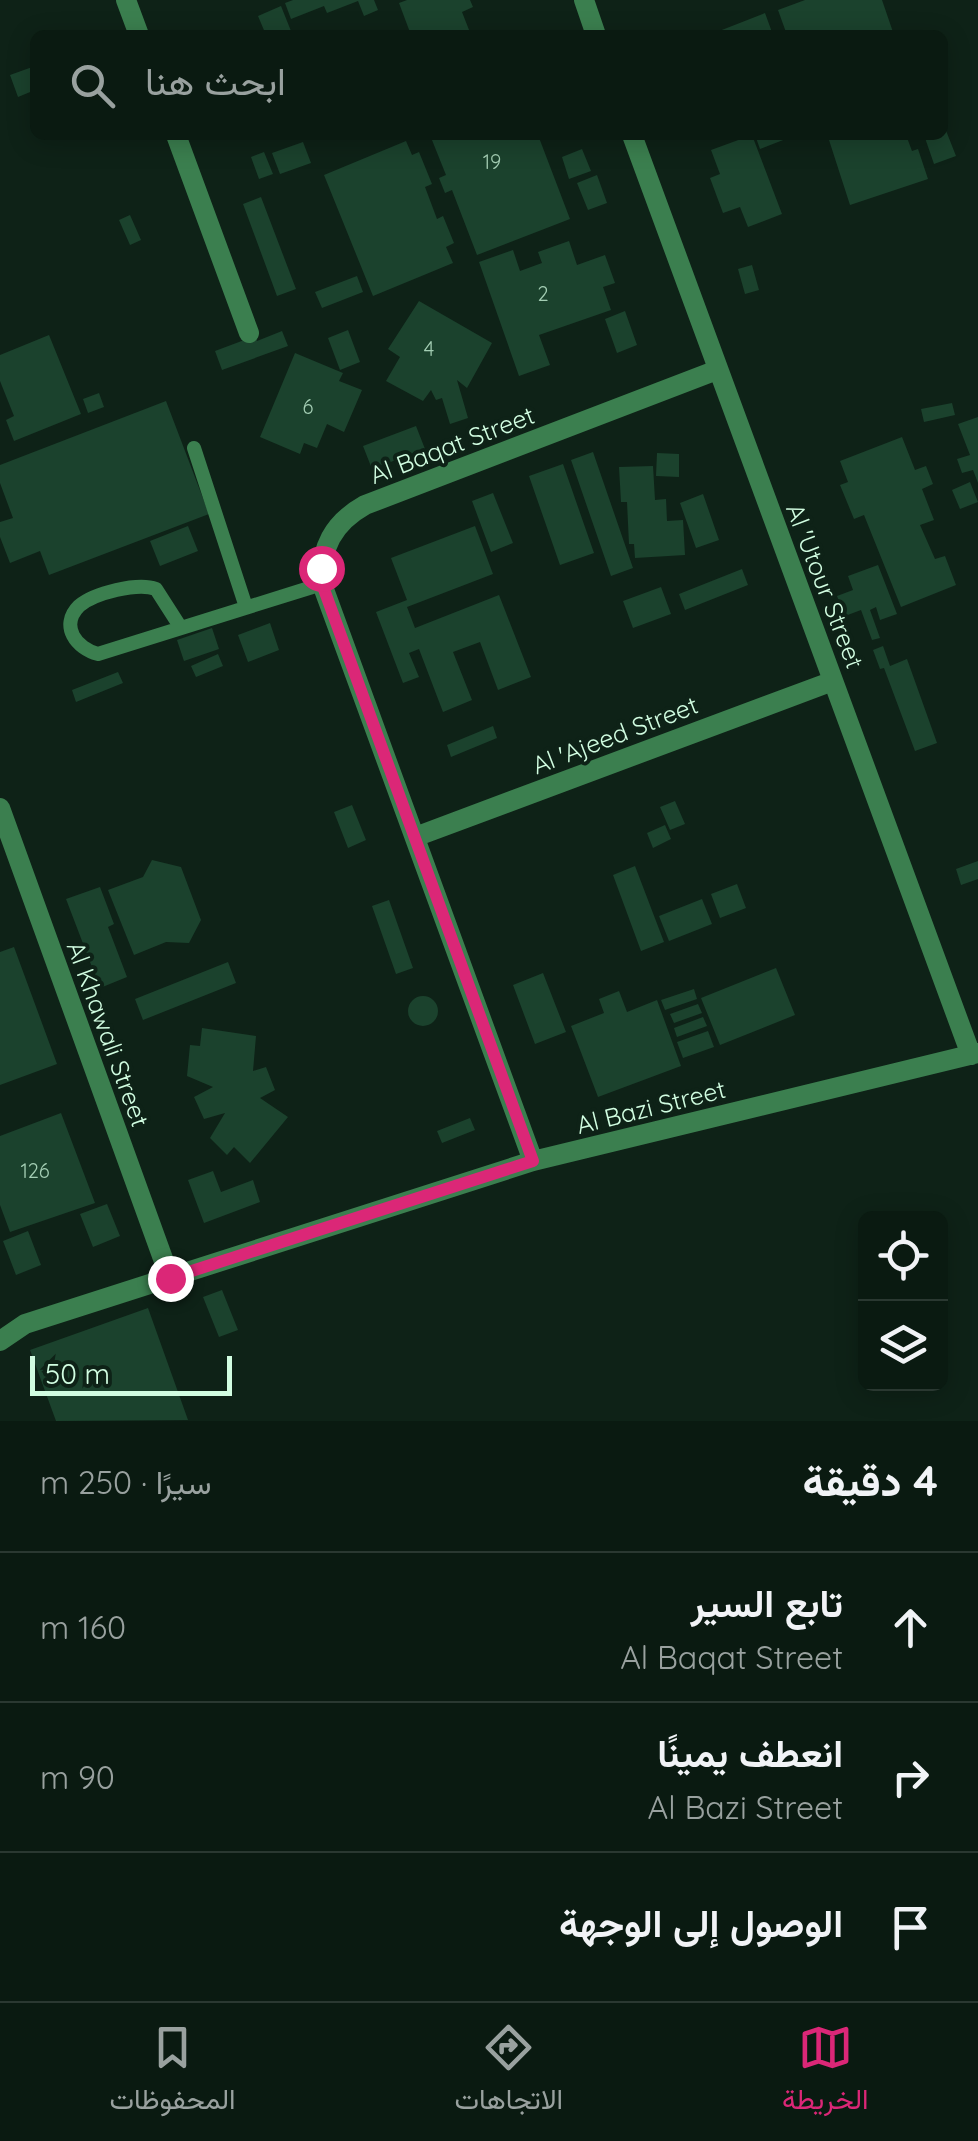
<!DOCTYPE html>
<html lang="ar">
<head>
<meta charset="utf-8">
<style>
	:root { --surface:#0a1a11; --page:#13231a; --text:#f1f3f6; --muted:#99a19f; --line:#2a3831; --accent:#db2777 }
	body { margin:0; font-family:Quicksand,Vazirmatn,sans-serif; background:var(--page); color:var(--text); direction:rtl }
	.controls { position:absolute; right:30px; bottom:30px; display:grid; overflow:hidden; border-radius:15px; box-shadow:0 5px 25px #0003 }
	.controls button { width:90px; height:90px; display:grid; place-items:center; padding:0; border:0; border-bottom:2px solid var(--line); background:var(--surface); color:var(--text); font:50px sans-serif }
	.scale { position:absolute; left:30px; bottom:25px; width:202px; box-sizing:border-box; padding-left:10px; border:5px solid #d1fde1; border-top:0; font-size:28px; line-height:35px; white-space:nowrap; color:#d1fde1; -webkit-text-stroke:8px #0e2217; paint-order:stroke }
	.stop { position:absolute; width:30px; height:30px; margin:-22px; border:8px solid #db2777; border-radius:50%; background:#fff }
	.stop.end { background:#db2777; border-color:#fff; box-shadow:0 2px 10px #0008 }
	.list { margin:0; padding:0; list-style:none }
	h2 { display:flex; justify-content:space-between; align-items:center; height:130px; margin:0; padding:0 40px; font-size:42px }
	h2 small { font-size:32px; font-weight:400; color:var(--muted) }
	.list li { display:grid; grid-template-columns:65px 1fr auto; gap:30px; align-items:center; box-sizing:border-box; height:150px; padding:0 40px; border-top:2px solid var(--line) }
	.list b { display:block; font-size:38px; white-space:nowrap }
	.list p { margin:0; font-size:32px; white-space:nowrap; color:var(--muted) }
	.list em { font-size:32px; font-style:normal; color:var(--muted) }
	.icon { flex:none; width:55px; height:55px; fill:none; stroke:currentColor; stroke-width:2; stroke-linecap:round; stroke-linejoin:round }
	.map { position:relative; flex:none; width:978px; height:1421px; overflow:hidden; direction:ltr }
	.search { position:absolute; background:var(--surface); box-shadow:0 5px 25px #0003; left:30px; right:30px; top:30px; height:110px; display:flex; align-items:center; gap:25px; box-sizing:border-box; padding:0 35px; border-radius:15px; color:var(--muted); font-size:38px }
	.sheet { height:580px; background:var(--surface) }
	nav { display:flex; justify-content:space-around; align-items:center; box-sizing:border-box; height:140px; border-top:2px solid var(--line); background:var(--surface); font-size:28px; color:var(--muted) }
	nav a { display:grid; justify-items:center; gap:5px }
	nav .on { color:var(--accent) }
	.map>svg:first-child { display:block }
	.building { fill:#1b422d }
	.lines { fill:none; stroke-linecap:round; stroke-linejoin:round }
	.lane { stroke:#3b7f4f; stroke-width:14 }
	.street { stroke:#3b7f4f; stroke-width:20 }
	.route { stroke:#db2777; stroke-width:12 }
	.labels { text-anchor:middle; stroke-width:8; stroke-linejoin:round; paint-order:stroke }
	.number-label { font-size:20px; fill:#a4ceb4 }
	.street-label { font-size:25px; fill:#d1fde1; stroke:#0e2217 }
</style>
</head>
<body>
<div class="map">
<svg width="978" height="1421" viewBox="0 0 978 1421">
	<rect width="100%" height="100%" fill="#0e2217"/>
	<path class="building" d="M293 0H374L378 10 364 16 358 1 327 13 324 6 291 19 285 3Z
		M407 0H470L473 7 462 12 471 35H411L399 3Z
		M805 0H882L894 35H787L778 10Z
		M281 6 291 31 282 35H266L258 16Z
		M765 13 773 35H709Z
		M35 66V90L18 97 10 75Z
		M943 123 956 156 934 164 924 135H943Z
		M430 135H538L570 219 477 255 452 190 445 193 439 178 446 175Z
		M752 135 782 214 748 227 740 207 723 213 710 178 720 174 711 150Z
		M755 135H796L760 149Z
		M845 135H906L912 151 918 149 928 179 850 205 829 140Z
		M406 141 412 155 419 152 432 184 425 187 437 219 443 216 454 243 446 247 453 263 373 296 324 175Z
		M303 142 311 163 280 174 272 153Z
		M582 149 591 171 569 179 562 157Z
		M264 152 273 174 259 179 251 157Z
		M597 175 607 203 588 210 577 183Z
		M261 197 296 289 277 296 243 204Z
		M130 215 141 240 130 245 119 220Z
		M569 241 577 265 605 255 615 283 603 287 611 310 539 335 550 365 519 376 479 262 513 250 520 271 542 263 538 252Z
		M752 265 759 290 745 294 738 269Z
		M357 276 363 292 322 308 315 292Z
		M419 301 492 343 467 388 457 380 468 418 450 424 442 398 436 400 431 390 423 401 386 381 400 357 388 349Z
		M625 311 637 345 617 353 605 319Z
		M348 330 360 362 340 370 328 338Z
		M282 331 288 346 222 370 215 351 255 336 257 341Z
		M49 335 81 414 14 441 6 420 14 416 0 381V355Z
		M295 353 343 373 339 381 362 390 344 432 327 424 317 448 304 443 300 454 260 437Z
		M99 393 104 407 88 413 83 399Z
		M166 401 209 514 49 575 40 551 10 563 0 537V522L13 518 0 483V465Z
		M952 403 955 415 924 422 921 409Z
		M978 417V483L973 470 962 473 957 459 970 455 958 424Z
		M416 426 425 449 372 469 363 446Z
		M902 437 915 470 926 466 933 484 922 489 934 520 920 525 935 559 945 556 956 585 901 607 864 515 854 519 840 485 848 482 840 461Z
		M593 452 633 568 611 576 571 460Z
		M657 453 679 454V477L656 476Z
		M563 464 594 553 560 565 529 476Z
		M653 466 655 500 666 499 667 521 683 520 685 555 635 558 634 544H629L627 502H621L619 467Z
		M970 482 978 502 960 509 952 490Z
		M493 493 513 543 491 552 472 501Z
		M703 494 719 540 696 548 680 503Z
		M188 526 198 551 160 566 150 541Z
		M475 526 493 574 407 607 415 628 499 595 531 677 498 690 480 642 453 652 472 700 443 712 419 649 409 653 419 677 403 683 376 612 407 600 391 558Z
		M878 565 897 614 880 620 876 607 870 610 880 638 872 640 861 610 845 616 837 596 853 590 848 576Z
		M742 569 748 585 685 610 679 594Z
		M661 587 671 614 633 628 623 601Z
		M270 623 279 650 248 662 238 635Z
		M212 628 219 649 184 661 177 640Z
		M883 646 890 666 907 659 937 743 915 751 884 668 880 669 873 650Z
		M218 654 223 666 196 677 191 666Z
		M118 672 123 683 76 702 72 690Z
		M493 726 497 738 451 757 447 745Z
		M675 801 685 824 670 830 660 807Z
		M352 805 366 840 348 848 334 812Z
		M665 825 671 839 653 848 647 833Z
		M152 860 181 867 201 920 189 943 166 942 134 955 108 890 143 877Z
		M978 861V879L961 885 956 869Z
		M635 866 664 942 641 951 613 875Z
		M737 884 746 908 720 918 711 894Z
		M100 887 114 924 108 927 127 977 100 988 66 899Z
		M702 899 712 924 669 941 659 916Z
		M389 900 413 968 396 974 372 906Z
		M14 947 57 1064 0 1085V952Z
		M228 962 236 983 143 1020 135 999Z
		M776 968 795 1015 720 1045 701 998Z
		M543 973 566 1032 535 1044 513 985Z
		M694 989 697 999 665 1010 661 1000Z
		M619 991 627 1012 657 1000 681 1066 598 1097 571 1026 604 1013 599 999Z
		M408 1011a15 15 0 1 1 30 0a15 15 0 1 1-30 0Z
		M698 1004 702 1013 674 1023 670 1014Z
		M703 1017 707 1026 677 1037 674 1028Z
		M202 1028 256 1036 253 1071 266 1067 275 1090 260 1098 288 1117 250 1163 234 1147 227 1155 210 1138 225 1113 204 1119 194 1097 213 1087 187 1076 190 1045 200 1046Z
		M708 1031 714 1047 683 1058 677 1042Z
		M61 1113 95 1203 10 1232 0 1205V1136Z
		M470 1118 475 1130 442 1143 437 1131Z
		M213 1171 221 1192 253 1180 260 1202 204 1223 188 1180Z
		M107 1204 120 1236 93 1247 80 1214Z
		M28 1231 41 1265 16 1275 3 1241Z
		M222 1290 238 1330 219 1337 203 1297Z
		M148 1308 188 1420 56 1421 30 1350Z"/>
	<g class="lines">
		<path class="lane" d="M194 448 246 607
			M181 628 156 589C138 582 94 593 79 606 59 626 77 649 98 654L322 584"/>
		<path class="street" d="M126 0 139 35
			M584 0 596 35
			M176 135 249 333
			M632 135 971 1055
			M0 808 170 1278
			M415 837 833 681
			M533 1161 322 584C320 548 333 523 365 505L717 370
			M0 1341 25 1324 533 1161 978 1053"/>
	</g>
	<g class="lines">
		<path class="route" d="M170 1278 533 1161 322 584 321 568"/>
	</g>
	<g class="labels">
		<g class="number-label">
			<text x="492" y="169">19</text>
			<text x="543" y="301">2</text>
			<text x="429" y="356">4</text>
			<text x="308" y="414">6</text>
			<text x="35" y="1178">126</text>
		</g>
		<g class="street-label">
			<text transform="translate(452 445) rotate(-21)" y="9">Al Baqat Street</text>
			<text transform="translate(825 586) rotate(69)" y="9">Al 'Utour Street</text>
			<text transform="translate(615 735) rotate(-21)" y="9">Al 'Ajeed Street</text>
			<text transform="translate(108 1034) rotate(70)" y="9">Al Khawali Street</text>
			<text transform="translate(651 1107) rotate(-14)" y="9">Al Bazi Street</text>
		</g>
	</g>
</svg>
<div class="controls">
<button><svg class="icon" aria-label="locate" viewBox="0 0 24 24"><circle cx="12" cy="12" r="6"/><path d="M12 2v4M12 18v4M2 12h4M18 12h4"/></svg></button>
<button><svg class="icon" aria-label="layers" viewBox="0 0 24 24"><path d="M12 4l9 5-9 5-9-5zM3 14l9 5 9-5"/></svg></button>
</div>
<div class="scale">50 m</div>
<div class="stop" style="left:321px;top:568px"></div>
<div class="stop end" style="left:170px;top:1278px"></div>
<div class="search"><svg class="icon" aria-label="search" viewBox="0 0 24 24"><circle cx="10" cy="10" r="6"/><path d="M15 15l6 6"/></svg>ابحث هنا</div>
</div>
<section class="sheet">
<h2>4 دقيقة<small>سيرًا · 250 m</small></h2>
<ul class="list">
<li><svg class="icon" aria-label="ahead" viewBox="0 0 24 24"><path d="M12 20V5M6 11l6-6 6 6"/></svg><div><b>تابع السير</b><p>Al Baqat Street</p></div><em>160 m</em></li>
<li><svg class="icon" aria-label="right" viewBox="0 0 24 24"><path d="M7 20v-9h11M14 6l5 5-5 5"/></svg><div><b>انعطف يمينًا</b><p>Al Bazi Street</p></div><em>90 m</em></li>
<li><svg class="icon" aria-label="arrive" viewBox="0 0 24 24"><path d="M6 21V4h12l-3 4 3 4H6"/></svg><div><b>الوصول إلى الوجهة</b></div></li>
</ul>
</section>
<nav>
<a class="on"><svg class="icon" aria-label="map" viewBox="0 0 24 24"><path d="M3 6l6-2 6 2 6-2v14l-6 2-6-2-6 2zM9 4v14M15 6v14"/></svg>الخريطة</a>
<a><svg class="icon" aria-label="directions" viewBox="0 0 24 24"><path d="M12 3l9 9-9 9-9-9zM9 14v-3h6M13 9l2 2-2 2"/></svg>الاتجاهات</a>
<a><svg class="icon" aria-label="saved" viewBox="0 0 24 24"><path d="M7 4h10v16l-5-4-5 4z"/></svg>المحفوظات</a>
</nav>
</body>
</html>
